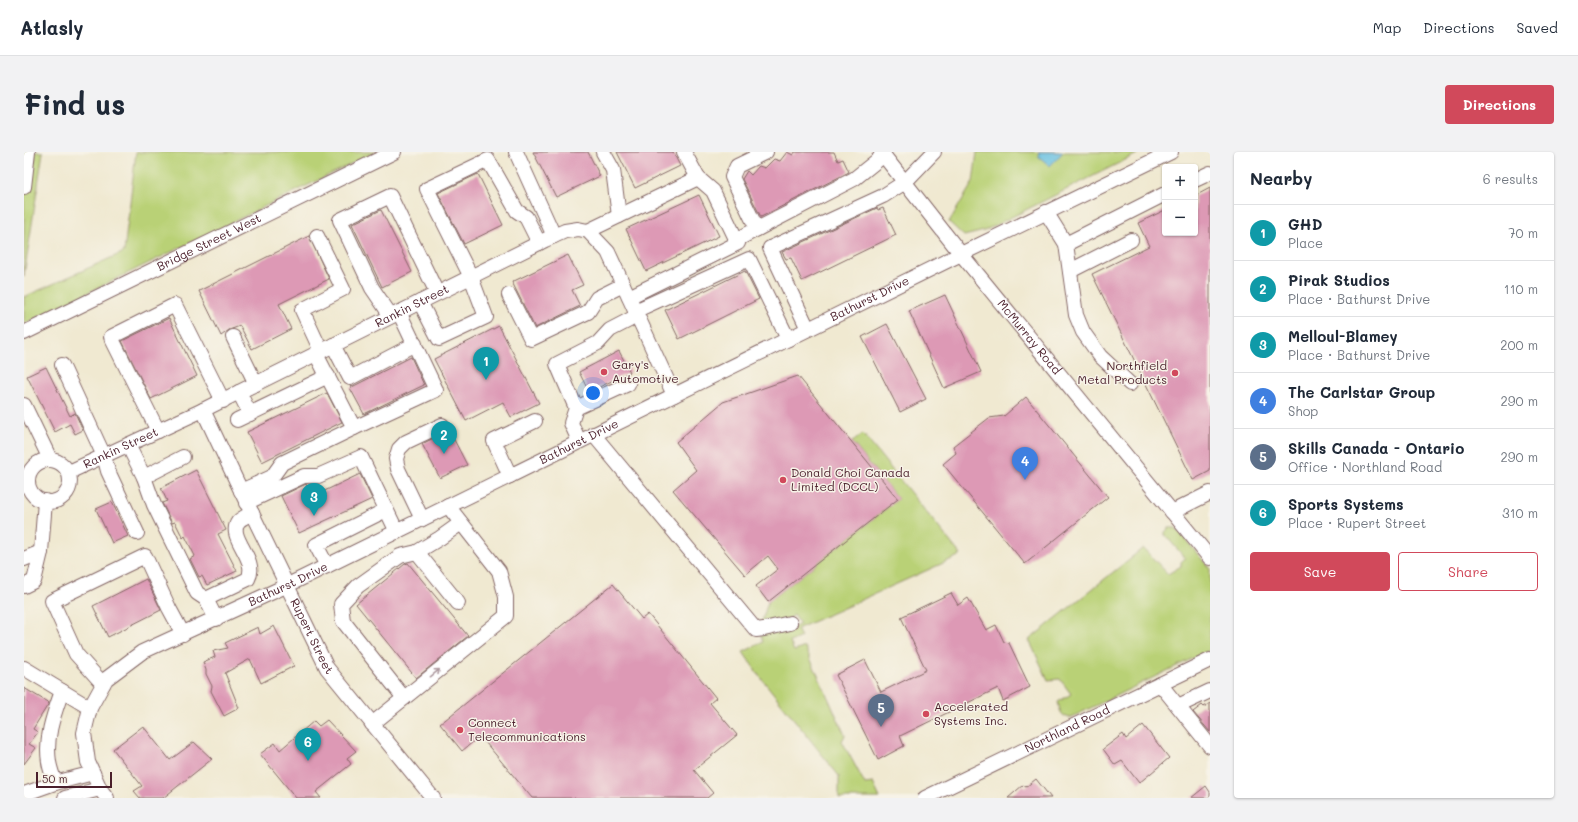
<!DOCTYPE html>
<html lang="en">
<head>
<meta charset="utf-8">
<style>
	:root { --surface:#fff; --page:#f2f2f3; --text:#1f2937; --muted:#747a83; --line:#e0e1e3; --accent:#d1495b }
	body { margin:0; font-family:Mali,sans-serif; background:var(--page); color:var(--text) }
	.controls { position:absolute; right:12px; top:12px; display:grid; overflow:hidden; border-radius:4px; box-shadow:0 1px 3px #0004 }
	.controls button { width:36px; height:36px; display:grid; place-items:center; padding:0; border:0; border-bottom:1px solid var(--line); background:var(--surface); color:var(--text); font:20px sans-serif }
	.scale { position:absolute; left:12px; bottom:10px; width:76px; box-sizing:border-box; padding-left:4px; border:2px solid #4a1f2b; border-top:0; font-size:11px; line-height:14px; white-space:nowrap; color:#4a1f2b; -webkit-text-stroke:3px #f7f3e8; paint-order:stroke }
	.you { position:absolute; left:569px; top:241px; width:14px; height:14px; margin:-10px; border:3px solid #fff; border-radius:50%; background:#1a73e8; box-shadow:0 0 0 6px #1a73e833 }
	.badge { display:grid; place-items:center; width:26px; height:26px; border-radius:50%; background:var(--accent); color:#fff; font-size:13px; font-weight:700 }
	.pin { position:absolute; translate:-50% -33px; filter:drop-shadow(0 1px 2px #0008) }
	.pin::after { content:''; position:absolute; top:21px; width:14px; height:12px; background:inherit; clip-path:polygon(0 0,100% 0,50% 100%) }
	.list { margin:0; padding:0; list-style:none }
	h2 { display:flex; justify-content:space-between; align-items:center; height:52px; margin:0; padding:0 16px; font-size:17px }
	h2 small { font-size:13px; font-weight:400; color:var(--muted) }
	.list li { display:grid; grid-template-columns:26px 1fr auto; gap:12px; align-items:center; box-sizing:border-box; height:56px; padding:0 16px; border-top:1px solid var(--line) }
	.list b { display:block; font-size:15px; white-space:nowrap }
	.list p { margin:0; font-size:13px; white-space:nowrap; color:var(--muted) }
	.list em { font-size:13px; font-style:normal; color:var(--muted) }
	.actions { display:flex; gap:8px; padding:12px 16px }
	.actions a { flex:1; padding:9px 0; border:1px solid var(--accent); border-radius:4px; text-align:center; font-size:14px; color:var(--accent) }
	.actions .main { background:var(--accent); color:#fff }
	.map { position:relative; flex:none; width:1186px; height:646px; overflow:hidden; border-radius:4px }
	header { display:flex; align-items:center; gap:24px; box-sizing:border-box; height:56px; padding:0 20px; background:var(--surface); border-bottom:1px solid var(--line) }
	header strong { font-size:19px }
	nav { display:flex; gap:22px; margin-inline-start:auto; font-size:14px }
	.intro { display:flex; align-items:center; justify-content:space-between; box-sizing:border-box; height:96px; padding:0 24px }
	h1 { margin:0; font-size:28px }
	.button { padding:10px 18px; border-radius:4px; background:var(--accent); color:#fff; font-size:14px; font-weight:700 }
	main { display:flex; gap:24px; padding:0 24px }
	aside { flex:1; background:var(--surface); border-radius:4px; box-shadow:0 1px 3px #0004 }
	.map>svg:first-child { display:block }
	.green { fill:#b9d176; stroke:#827850 }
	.water { fill:#63bfe1; stroke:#566f86 }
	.building { fill:#dd99b5 }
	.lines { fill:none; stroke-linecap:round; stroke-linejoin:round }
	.minor-casing { stroke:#846665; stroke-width:16 }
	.minor { stroke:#fff; stroke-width:14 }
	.oneway { stroke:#ae9aa0 }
	.poi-dot { fill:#d1495b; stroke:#f7f3e8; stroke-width:1.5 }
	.labels { text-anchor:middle; stroke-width:3; stroke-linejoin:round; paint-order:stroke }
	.street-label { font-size:12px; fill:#4a1f2b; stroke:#f7f3e8 }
	.poi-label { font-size:12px; fill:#4a1f2b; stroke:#f7f3e8; text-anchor:start }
</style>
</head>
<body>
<header>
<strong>Atlasly</strong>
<nav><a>Map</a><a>Directions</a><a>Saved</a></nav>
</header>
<div class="intro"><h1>Find us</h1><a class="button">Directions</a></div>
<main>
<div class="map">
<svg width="1186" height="646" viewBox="0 0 1186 646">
	<rect width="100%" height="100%" fill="#f7f3e8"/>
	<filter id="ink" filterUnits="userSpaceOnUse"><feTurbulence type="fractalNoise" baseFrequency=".025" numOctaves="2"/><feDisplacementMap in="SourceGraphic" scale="8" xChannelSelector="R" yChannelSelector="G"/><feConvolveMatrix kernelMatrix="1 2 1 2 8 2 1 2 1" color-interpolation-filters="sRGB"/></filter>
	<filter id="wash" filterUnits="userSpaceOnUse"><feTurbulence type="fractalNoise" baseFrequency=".012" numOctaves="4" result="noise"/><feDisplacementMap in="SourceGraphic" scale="16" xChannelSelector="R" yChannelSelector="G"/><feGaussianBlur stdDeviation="0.9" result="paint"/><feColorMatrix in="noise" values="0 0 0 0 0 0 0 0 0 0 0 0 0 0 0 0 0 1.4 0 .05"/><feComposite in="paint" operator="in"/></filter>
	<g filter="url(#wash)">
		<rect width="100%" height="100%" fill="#f0e9d1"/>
		<path class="green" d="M0 0H19L0 124Z
			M112 0H352L0 172V145L100 100Z
			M953 0H1117L960 79 940 84 925 70 949 30Z
			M839 282 937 403 773 477 777 485 766 490 770 499 781 495 821 583 818 589 841 632 849 631 856 646H815V624L734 522 719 500 739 490 736 480 765 478 776 472 770 463 758 472 736 475 744 450 874 347 828 290Z
			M1145 376H1152L1186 417V498L1046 566C1036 564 1036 558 1034 550L1047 542 1036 527 1024 528 1005 488 1119 396 1144 422 1157 414V410L1161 406 1141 383V380Z"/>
		<path class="water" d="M1015 0H1039L1026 14 1014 4Z"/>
		<g id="blocks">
			<path class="building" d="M509 0H564L576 24 532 45Z
				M593 0H649L656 14 611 36Z
				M763 0 769 3 771 0H810L814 9 819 7 825 20 737 65 718 27 723 19 727 23 735 14 741 16 750 7 756 9Z
				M454 22 479 73 440 92 414 41Z
				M1186 36V319L1169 328 1068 122 1125 94 1114 71 1141 58V81H1171V44Z
				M675 43 695 84 622 119 602 77Z
				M853 56 854 58 859 56 872 83 778 129 767 106 762 107 758 100Z
				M357 58 388 120 358 135 328 72Z
				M285 84 305 127 255 152 267 177 228 197 216 174 205 178 197 184 175 139Z
				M544 103 559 133 548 138 556 154 511 176 488 130Z
				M721 119 735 147 655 187 641 158Z
				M921 143 957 220 920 236 885 159Z
				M145 166 173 224 127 247 98 189Z
				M863 172 902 247 876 260 838 185Z
				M475 174 515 251 487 265 479 250 442 269 410 207Z
				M595 199 606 220 565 240 555 220Z
				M387 205 400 233 340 262 326 236Z
				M22 215 46 264 51 261 59 278 51 282 46 272 31 280 3 224Z
				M774 224 874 347 744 450 732 434 754 417 744 404 721 423 649 338 672 318 652 290 699 250Z
				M303 241 318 270 238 310 223 280Z
				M1002 245 1084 345 1001 412 919 312 932 301 929 294 965 266 980 264Z
				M425 278 443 313 416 326 398 292Z
				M172 318 202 378 194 382 213 419 183 433 178 424 175 425 166 407 171 404 161 384 159 386 151 370 148 371 138 351 143 349 137 336Z
				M336 322 348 347 275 381 257 344 282 332 288 345Z
				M88 350 104 384 88 391 72 357Z
				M384 411 444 484 392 526 332 452 381 412Z
				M122 427 137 458 84 485 69 454Z
				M589 432 618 467 624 462 692 546 686 551 713 583 670 618 689 641 683 646H508L456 584 438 599 416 572Z
				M927 441 934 453 944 446 962 478 972 473 980 490 985 491 1006 535 979 549 974 536 876 584 880 594 854 608 812 523 841 508 857 540 902 518 877 465Z
				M250 474 270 514 237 531 226 507 201 521 215 556 200 564 187 539 188 534 182 522V518L179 510 191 505 189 499 204 496 201 491 234 475 236 482Z
				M0 536 25 551 9 577 14 580 5 592 12 596 0 612Z
				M1186 551V580L1169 560 1178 553 1180 555Z
				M303 568 332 599 323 606 327 612 292 640 297 646H272L236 602 251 591 256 598 290 569 295 574Z
				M1119 573 1145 606 1115 631 1098 609 1091 613 1079 597 1099 582 1102 587Z
				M119 574 146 608 170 590 188 607 139 646H116L110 639 118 634 89 597Z
				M1012 627 1027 646H984L999 633 1002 635Z
				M1182 634 1186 640V646H1167Z"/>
		</g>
	</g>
	<g filter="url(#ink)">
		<use href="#blocks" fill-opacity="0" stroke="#846665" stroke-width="1"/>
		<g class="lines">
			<g class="minor-casing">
				<g id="minor">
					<path d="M492 0 530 84"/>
					<path d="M579 0 589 18 595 64"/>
					<path d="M660 0 674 26"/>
					<path id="s1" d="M857 0 937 102 1186 406"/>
					<path d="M1171 28 1186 21"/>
					<path d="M0 35 4 0"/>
					<path d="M1022 60 1042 92 1052 163 1059 180 1076 204 1106 232"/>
					<path d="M733 77 708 25 713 14 742 0"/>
					<path d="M564 79 674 26 689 39 714 91 605 145"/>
					<path d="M293 84 319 137 278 158 297 199"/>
					<path d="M712 88 830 27 860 3"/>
					<path d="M1042 92 1141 42"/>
					<path d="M1046 119 1107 88"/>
					<path d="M485 143 507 187 564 160 573 146 599 133"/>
					<path d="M396 150 415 187 462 165 447 125 403 37 464 8 493 59 502 65 515 91"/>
					<path d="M611 159 725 107 764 187"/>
					<path d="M367 164 348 136 316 68 366 44 413 141"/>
					<path d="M784 177 746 96 859 44 881 30 910 0"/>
					<path id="s2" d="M0 181 370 0"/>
					<path d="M209 185 232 232"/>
					<path d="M309 193 326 226 391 192"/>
					<path d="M38 213 80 304 84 319 113 381"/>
					<path d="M215 240 226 262"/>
					<path d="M0 253 26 307"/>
					<path d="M552 256 604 232"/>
					<path id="s3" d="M179 258 220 345 303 516 409 646"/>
					<path d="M213 268 304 224"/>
					<path d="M330 276 412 238 375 160"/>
					<path d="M134 279 87 185 151 153 199 249"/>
					<path d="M569 282 732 478 740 477 766 471"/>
					<path d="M555 289 547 271 552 256 533 212 574 191 586 178 613 164"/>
					<path d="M104 293 120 325 130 353 173 441 182 447 192 467"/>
					<circle cx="25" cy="329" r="21"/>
					<path id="s4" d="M45 320 179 258 521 88 541 79 554 77 564 79 584 100 650 243"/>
					<path d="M486 324 470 289 511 269"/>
					<path d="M120 325 159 305"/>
					<path d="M217 339 248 325 258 311 330 276 292 202"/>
					<path d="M222 351 280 324H294L337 305 373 380"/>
					<path d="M1148 360 1186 341"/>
					<path d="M398 367 374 317 372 307 375 297 382 290 418 273"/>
					<path d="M393 400 434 451"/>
					<path d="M0 407 17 400"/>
					<path d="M303 414 292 393 362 358"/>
					<path d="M0 434 10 429 17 400 21 349"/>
					<path d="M182 447 224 427C235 407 203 386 214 370 217 366 223 364 228 361"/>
					<path d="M0 516 66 556"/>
					<path d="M79 532 52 502 28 449 121 404 145 456 159 482"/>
					<path d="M1136 532 1186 594"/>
					<path d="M380 546 319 469 317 452 334 434 376 404 393 400 416 386 437 371"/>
					<path d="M1154 554 1186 539"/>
					<path d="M348 572 482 464V445L475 419 424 354"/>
					<path d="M31 631C29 624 26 617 25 610 21 585 30 562 38 539"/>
					<path d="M0 642 31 631 69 621"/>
					<path d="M41 646 76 637"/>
					<path id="s5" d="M83 646 76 637 64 610 60 581 66 556 82 527 118 500 264 433 937 102 1147 0"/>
					<path id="s6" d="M901 646 1186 508"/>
				</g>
			</g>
			<use href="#minor" class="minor"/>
		</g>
		<defs><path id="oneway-shaft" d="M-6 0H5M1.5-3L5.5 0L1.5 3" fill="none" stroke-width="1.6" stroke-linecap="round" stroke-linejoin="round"/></defs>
		<use class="oneway" href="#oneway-shaft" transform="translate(411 521) rotate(-39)"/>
	</g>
	<g class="poi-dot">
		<circle cx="580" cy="220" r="4"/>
		<circle cx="1151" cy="221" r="4"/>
		<circle cx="759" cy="328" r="4"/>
		<circle cx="902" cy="562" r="4"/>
		<circle cx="436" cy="578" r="4"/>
	</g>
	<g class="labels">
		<g class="street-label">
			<text dy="4" stroke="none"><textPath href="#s2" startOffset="206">Bridge Street West</textPath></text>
			<text dy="4" stroke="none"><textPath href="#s5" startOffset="983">Bathurst Drive</textPath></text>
			<text dy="4" stroke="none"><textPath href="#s4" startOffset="381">Rankin Street</textPath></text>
			<text dy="4" stroke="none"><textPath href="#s1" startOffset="237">McMurray Road</textPath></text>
			<text dy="4" stroke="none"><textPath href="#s5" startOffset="659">Bathurst Drive</textPath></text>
			<text dy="4" stroke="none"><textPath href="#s4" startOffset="57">Rankin Street</textPath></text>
			<text dy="4" stroke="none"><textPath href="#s5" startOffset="335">Bathurst Drive</textPath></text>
			<text dy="4" stroke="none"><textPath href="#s3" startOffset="251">Rupert Street</textPath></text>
			<text dy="4" stroke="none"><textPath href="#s6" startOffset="158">Northland Road</textPath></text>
		</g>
		<g class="poi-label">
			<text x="588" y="217">Gary's<tspan x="588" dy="14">Automotive</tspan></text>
			<text x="1143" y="218" text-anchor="end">Northfield<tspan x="1143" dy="14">Metal Products</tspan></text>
			<text x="767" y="325">Donald Choi Canada<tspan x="767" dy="14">Limited (DCCL)</tspan></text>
			<text x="910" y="559">Accelerated<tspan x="910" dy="14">Systems Inc.</tspan></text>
			<text x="444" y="575">Connect<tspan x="444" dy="14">Telecommunications</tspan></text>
		</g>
	</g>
</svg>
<div class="controls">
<button>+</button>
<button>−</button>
</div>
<div class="scale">50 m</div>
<div class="you"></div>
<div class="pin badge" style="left:462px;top:228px;background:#0f9aa8">1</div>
<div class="pin badge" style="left:420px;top:302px;background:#0f9aa8">2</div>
<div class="pin badge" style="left:290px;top:364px;background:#0f9aa8">3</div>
<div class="pin badge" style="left:1001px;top:328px;background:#3f7fe0">4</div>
<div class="pin badge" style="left:857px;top:575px;background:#5c6f8a">5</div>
<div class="pin badge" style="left:284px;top:609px;background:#0f9aa8">6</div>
</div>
<aside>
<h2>Nearby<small>6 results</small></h2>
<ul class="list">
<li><span class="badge" style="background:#0f9aa8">1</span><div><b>GHD</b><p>Place</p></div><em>70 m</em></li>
<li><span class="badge" style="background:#0f9aa8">2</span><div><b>Pirak Studios</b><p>Place · Bathurst Drive</p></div><em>110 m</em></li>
<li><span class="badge" style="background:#0f9aa8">3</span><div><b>Melloul-Blamey</b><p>Place · Bathurst Drive</p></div><em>200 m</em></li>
<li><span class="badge" style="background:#3f7fe0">4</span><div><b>The Carlstar Group</b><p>Shop</p></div><em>290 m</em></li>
<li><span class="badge" style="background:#5c6f8a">5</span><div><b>Skills Canada - Ontario</b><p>Office · Northland Road</p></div><em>290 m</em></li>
<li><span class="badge" style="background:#0f9aa8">6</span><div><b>Sports Systems</b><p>Place · Rupert Street</p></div><em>310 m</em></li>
</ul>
<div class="actions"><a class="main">Save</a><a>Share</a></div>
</aside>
</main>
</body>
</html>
